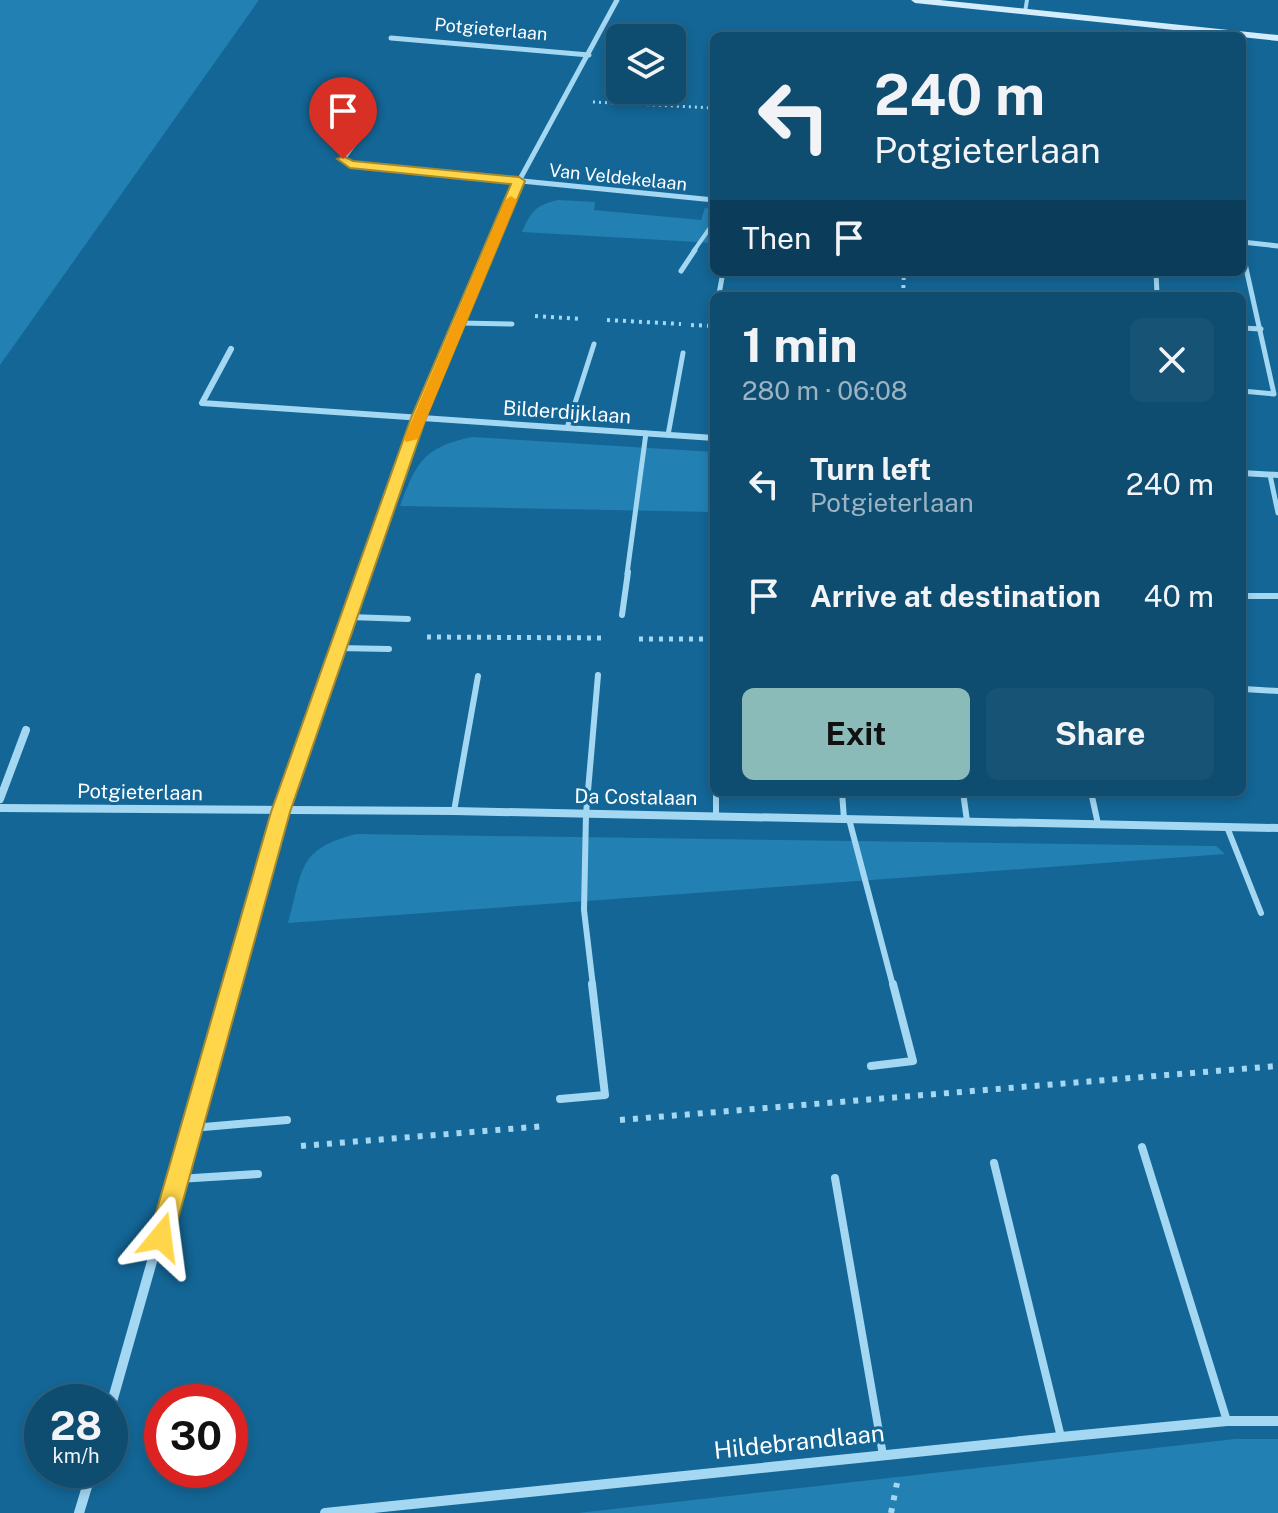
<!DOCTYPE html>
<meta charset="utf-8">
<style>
body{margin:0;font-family:"Public Sans",sans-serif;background:#175375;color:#f1f3f6;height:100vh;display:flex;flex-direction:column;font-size:30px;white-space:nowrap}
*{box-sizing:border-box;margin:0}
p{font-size:26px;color:#9bb4c3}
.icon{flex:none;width:44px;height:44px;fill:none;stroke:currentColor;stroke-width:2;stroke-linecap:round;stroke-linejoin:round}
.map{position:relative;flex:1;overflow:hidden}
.details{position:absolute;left:710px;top:292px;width:536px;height:504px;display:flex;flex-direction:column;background:#0e4c70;border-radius:12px;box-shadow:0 4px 12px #0003,0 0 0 2px #2e6383}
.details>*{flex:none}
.hud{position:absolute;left:710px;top:32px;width:536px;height:244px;border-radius:12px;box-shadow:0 4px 12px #0003,0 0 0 2px #2e6383;background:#0e4c70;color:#f1f3f6;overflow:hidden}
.controls{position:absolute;left:606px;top:24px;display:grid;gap:16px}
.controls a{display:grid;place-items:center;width:80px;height:80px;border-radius:12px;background:#0e4c70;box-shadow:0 4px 12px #0003,0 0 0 2px #2e6383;font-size:40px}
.speed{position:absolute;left:24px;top:1384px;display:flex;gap:16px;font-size:40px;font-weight:700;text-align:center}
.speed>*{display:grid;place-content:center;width:104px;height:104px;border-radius:50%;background:#0e4c70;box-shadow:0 4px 12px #0003,0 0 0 2px #2e6383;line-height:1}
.speed small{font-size:20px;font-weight:400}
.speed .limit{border:12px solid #d22;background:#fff;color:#111}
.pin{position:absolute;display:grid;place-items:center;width:68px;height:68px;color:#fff;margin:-82px -34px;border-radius:50% 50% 50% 0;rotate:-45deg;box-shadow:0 0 8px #0007}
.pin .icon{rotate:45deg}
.me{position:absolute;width:88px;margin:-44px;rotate:16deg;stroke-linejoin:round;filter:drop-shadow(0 0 6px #0008)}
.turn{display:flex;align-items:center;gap:28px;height:168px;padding:0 32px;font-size:36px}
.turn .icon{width:104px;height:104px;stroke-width:2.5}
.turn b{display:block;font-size:56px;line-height:68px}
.then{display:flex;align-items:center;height:76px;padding:0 32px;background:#0003;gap:16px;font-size:30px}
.round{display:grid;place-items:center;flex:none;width:84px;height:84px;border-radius:12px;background:#175375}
.summary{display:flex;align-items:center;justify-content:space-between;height:136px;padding:0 32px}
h1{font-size:48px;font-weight:700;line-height:60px}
.primary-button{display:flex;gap:16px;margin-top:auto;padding:16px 32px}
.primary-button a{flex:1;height:92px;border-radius:12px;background:#8bbbb9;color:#111;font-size:32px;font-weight:700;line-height:92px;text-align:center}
.primary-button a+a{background:#175375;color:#f1f3f6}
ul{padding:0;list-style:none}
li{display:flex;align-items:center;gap:24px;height:112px;padding:0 32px}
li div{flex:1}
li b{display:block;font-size:30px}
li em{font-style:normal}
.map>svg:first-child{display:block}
.green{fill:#2280b3}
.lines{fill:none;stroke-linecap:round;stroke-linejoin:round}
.path-far3{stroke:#a3d7f2;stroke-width:3;stroke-dasharray:2 4;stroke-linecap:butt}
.path-far2{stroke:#a3d7f2;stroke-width:4;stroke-dasharray:3 5;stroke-linecap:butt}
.path-far1{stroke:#a3d7f2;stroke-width:5;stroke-dasharray:4 6;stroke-linecap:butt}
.path{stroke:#a3d7f2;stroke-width:6;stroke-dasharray:5 8;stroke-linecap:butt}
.service-far3{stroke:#a3d7f2;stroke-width:4}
.service-far2{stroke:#a3d7f2;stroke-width:5}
.service-far1{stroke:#a3d7f2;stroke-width:6}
.service{stroke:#a3d7f2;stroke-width:8}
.minor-far3{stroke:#a3d7f2;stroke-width:5}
.minor-far2{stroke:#a3d7f2;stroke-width:6}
.minor-far1{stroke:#a3d7f2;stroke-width:8}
.minor{stroke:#a3d7f2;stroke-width:10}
.secondary{fill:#d3edfc;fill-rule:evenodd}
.route{fill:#ffd54a;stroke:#a68a30;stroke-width:2}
.slow{fill:#f59e0b}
.labels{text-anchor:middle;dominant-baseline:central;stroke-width:6;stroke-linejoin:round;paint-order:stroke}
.far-street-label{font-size:18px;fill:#fff;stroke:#136696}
.street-label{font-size:20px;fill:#fff;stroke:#136696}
.near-street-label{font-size:24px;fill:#fff;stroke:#136696}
</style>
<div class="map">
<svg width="1278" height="1513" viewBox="0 0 1278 1513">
<rect width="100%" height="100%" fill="#136696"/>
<!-- green -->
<g class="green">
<polygon points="0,0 259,0 0,365"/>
<path d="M558 200 595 202 594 210 701 220 705 208 714 209V243L522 232C531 211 536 205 558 200Z"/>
<path d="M472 437 714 452V512L400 506C416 462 424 447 472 437Z"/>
<path d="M356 834 1216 846 1225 854 288 923C303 870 297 849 356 834Z"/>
<polygon points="1235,1439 1278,1439 1278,1513 578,1513"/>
</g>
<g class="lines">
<!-- path-far3 -->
<polyline class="path-far3" points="593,102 714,108"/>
<!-- path-far2 -->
<g class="path-far2">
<polyline points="903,296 904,272"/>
<polyline points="535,316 581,319"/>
<polyline points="607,320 681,324"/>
<polyline points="691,325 714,326"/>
</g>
<!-- path-far1 -->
<g class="path-far1">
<polyline points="427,637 605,638"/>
<polyline points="639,639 714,639"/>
</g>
<!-- path -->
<g class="path">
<polyline points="620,1120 1277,1066 1278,1069"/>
<polyline points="301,1146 546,1126"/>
<polyline points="891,1513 897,1483"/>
</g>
<!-- service-far3 -->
<g class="service-far3">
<polyline points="1025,12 1027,0"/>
<polyline points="693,252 714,222"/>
</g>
<!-- service-far2 -->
<g class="service-far2">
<polyline points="1242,250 1274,394 1242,391"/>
<polyline points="681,271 695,250"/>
<polyline points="1156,272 1157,295"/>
<polyline points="719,294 723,272"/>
<polyline points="460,323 512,324"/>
<polyline points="1242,328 1261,329"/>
<polyline points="567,428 594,344"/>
<polyline points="668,435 683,353"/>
<polyline points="1270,475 1278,513"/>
<polyline points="627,574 646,433"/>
</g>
<!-- service-far1 -->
<g class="service-far1">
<polyline points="1242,596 1278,596"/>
<polyline points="622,615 628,572"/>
<polyline points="349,617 408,619"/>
<polyline points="338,648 389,649"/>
<polyline points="713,681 714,710"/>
<polyline points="1242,682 1244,689 1278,691"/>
<polyline points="716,792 716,816"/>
<polyline points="842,792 844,819"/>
<polyline points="963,792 967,821"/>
<polyline points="1091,792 1098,824"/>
<polyline points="454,811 478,676"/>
<polyline points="849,819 893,986"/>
<polyline points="1227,827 1261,913"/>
<polyline points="593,986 584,910 586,814 598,675"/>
</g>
<!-- service -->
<g class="service">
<polyline points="871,1066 913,1061 893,984"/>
<polyline points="560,1099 605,1095 592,984"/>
<polyline points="192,1128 287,1120"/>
<polyline points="1142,1147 1227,1421"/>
<polyline points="994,1163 1061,1437"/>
<polyline points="835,1178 883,1455"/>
<polyline points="178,1179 258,1174"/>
</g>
<!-- minor-far3 -->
<g class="minor-far3">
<polyline points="391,38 589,55"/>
<polyline points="357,140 343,159 350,164 714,200"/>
<polyline points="1242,242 1278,246"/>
<polyline points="489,252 519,181 617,0"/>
</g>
<!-- minor-far2 -->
<g class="minor-far2">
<polyline points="231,349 202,403 714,438"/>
<polyline points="1242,473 1278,475"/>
<polyline points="362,574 418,418 490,250"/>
</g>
<!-- minor-far1 -->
<g class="minor-far1">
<polyline points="0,799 26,730"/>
<polyline points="0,808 454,811 1278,828"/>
<polyline points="231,986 280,812 363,572"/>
</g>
<!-- minor -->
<g class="minor">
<polyline points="110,1409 231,984"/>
<polyline points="79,1513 92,1470"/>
<polyline points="325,1513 1061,1437 1227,1421 1278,1421"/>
</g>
<!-- secondary -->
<polygon class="secondary" points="911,0 940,0 1278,35 1278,41 915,3"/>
</g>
<!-- route -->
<polygon class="route" points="343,156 353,161 519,177 525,181 426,418 290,812 173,1237 169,1245 161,1248 152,1245 149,1237 271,812 411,418 511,184 350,168 337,159"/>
<!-- slow -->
<polygon class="slow" points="511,196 517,200 418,439 406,442 404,439 505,200"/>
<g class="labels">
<!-- far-street labels -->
<g class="far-street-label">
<text transform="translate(491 29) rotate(5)">Potgieterlaan</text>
<text transform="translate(618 177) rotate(6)">Van Veldekelaan</text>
</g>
<!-- street labels -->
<g class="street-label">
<text transform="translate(567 412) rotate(4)">Bilderdijklaan</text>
<text transform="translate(140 792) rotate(1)">Potgieterlaan</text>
<text transform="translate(636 797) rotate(1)">Da Costalaan</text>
</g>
<!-- near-street labels -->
<g class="near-street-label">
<text transform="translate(799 1441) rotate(-6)">Hildebrandlaan</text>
</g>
</g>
</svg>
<div class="controls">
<a><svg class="icon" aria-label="layers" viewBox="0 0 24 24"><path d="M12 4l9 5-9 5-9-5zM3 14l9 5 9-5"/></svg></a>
</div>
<div class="speed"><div>28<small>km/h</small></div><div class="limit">30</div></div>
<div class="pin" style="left:343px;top:159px;background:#d93025"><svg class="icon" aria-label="arrive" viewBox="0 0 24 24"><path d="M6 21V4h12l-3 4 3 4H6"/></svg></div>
<svg class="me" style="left:161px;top:1237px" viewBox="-20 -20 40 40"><path d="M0-17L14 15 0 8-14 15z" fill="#ffd54a" stroke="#fff" stroke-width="4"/></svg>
<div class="hud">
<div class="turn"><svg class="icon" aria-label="left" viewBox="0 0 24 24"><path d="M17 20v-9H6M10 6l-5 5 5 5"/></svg><div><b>240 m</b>Potgieterlaan</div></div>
<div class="then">Then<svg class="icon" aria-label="arrive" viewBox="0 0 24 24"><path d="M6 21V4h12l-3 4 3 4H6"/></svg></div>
</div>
<section class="details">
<div class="summary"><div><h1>1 min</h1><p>280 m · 06:08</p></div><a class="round"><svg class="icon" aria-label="close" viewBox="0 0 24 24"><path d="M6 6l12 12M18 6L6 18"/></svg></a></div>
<ul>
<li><svg class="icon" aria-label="left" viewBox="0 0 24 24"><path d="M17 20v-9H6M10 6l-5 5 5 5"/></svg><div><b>Turn left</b><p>Potgieterlaan</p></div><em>240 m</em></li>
<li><svg class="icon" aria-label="arrive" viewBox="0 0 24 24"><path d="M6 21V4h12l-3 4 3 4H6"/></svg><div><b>Arrive at destination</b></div><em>40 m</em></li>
</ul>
<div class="primary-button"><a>Exit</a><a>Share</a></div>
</section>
</div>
